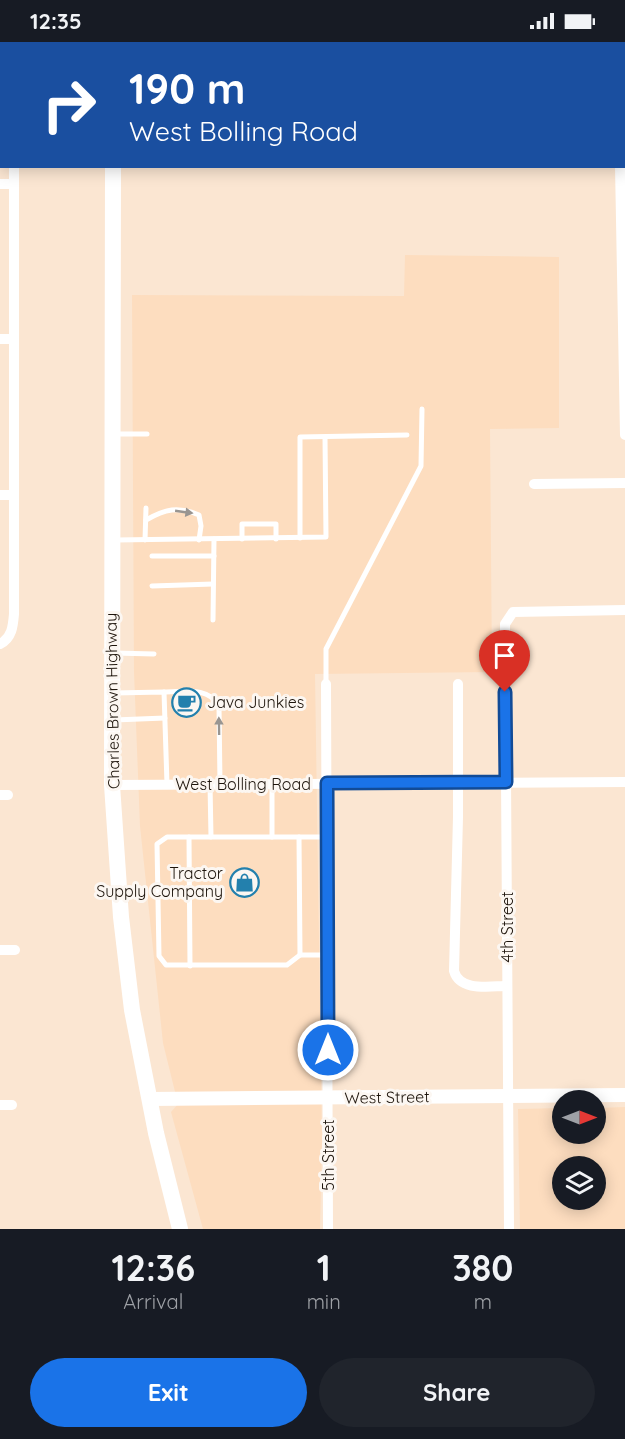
<!DOCTYPE html>
<style>
body{margin:0;font-family:Quicksand,sans-serif;background:#20242c;color:#f1f3f6;height:100vh;display:flex;flex-direction:column;font-size:22px;white-space:nowrap}
*{box-sizing:border-box;margin:0}
p{font-size:20px;color:#9ea1a6}
.icon{flex:none;width:33px;height:33px;fill:none;stroke:currentColor;stroke-width:2;stroke-linecap:round;stroke-linejoin:round}
.map{position:relative;height:1187px;overflow:hidden}
.panel{display:flex;flex-direction:column;background:#171b24;flex:1}
.panel>*{flex:none}
.top-card{position:absolute;left:0px;top:0px;width:626px;height:126px;box-shadow:0 3px 15px #0003;background:#1a4fa0;color:#fff;overflow:hidden}
.needle{width:39px;rotate:90deg}
.fabs{position:absolute;left:552px;top:1048px;display:grid;gap:12px}
.fabs a{display:grid;place-items:center;width:54px;height:54px;border-radius:50%;background:#171b24;box-shadow:0 3px 15px #0003;font-size:30px}
.pin{position:absolute;display:grid;place-items:center;width:51px;height:51px;color:#fff;margin:-62px -26px;border-radius:50% 50% 50% 0;rotate:-45deg;box-shadow:0 0 6px #0007}
.pin .icon{rotate:45deg}
.me{position:absolute;width:66px;margin:-33px;rotate:0deg;stroke-linejoin:round;filter:drop-shadow(0 0 4px #0008)}
.turn{display:flex;align-items:center;gap:21px;height:126px;padding:0 30px;font-size:27px}
.turn .icon{width:78px;height:78px;stroke-width:2.5}
.turn b{display:block;font-size:42px;line-height:51px}
.eta{display:flex;justify-content:space-evenly;align-items:center;height:102px;text-align:center}
.eta b{font-size:36px;font-weight:800;line-height:42px}
.button{display:flex;gap:12px;margin-top:auto;padding:12px 30px}
.button a{flex:1;height:69px;border-radius:36px;background:#1a73e8;color:#fff;font-size:24px;font-weight:800;line-height:69px;text-align:center}
.button a+a{background:#20242c;color:#f1f3f6}
.status{display:flex;justify-content:space-between;align-items:center;height:42px;padding:0 30px;background:#171b24;direction:ltr}
.status svg{height:16px;fill:currentColor}
.map>svg:first-child{display:block}
.built{fill:#fdddbf;fill-rule:evenodd}
.lines{fill:none;stroke-linecap:round;stroke-linejoin:round}
.service{stroke:#fff;stroke-width:5}
.minor{stroke:#fff;stroke-width:10}
.tertiary{stroke:#fff;stroke-width:14}
.primary{stroke:#fff;stroke-width:16}
.oneway{fill:#999591}
.route-casing{stroke:#114b97;stroke-width:15}
.route{stroke:#1a73e8;stroke-width:10}
.labels{text-anchor:middle;dominant-baseline:central;stroke-width:6;stroke-linejoin:round;paint-order:stroke}
.street-label{font-size:16px;fill:#1d140b;stroke:#fcf7f2}
.poi-label{font-size:16px;fill:#1d140b;stroke:#fcf7f2;text-anchor:start}
</style>
<div class="status"><b>12:35</b><svg viewBox="0 0 49 12"><path d="M0 12V9h3v3zM5 12V6h3v6zM10 12V3h3v9zM15 12V0h3v12zM26 1h20v11H26zM47 4h2v5h-2z"/></svg></div>
<div class="map">
<svg width="625" height="1187" viewBox="0 0 625 1187">
<rect width="100%" height="100%" fill="#fbe6d2"/>
<!-- built -->
<g class="built">
<polygon points="405,213 559,215 559,386 490,387 492,630 315,632 322,1100 320,1187 203,1187 171,1070 178,1062 163,1001 140,784 134,630 132,253 404,254"/>
<path d="M625 1065V1187H520L518 1067 562 1066V1092H596V1066ZM562 1125H596V1158H562Z"/>
</g>
<g class="lines">
<!-- service -->
<g class="service">
<polyline points="116,392 147,392"/>
<path d="M146 478C165 467 178 464 199 473L201 484 199 498"/>
<polyline points="300,496 300,395 407,393"/>
<polyline points="242,497 242,482 276,482 276,497"/>
<polyline points="116,498 326,495 325,395"/>
<polyline points="145,498 146,466"/>
<polyline points="152,514 214,514"/>
<polyline points="152,544 213,542"/>
<polyline points="213,578 214,497"/>
<polyline points="114,611 154,612"/>
<polyline points="326,642 326,607 421,424 422,367"/>
<path d="M164 650C184 650 208 644 219 664L220 742"/>
<polyline points="114,651 164,650 167,742"/>
<polyline points="114,678 165,676"/>
<polyline points="210,742 211,795 167,795 157,802 159,914 166,923 287,923 300,913 327,913"/>
<polyline points="272,742 272,795"/>
<polyline points="189,795 190,924"/>
<polyline points="211,795 299,795"/>
<polyline points="300,913 299,795 326,795"/>
</g>
<!-- minor -->
<g class="minor">
<polyline points="618,0 618,2"/>
<polyline points="15,2 15,0"/>
<polyline points="624,60 625,60"/>
<polyline points="620,124 625,393"/>
<polyline points="0,142 14,142"/>
<polyline points="0,297 14,297"/>
<polyline points="534,442 625,441"/>
<polyline points="0,453 14,453"/>
<path d="M0 602C12 596 13 584 14 572V124"/>
<polyline points="326,642 328,1187"/>
<path d="M458 642V775L454 929C460 950 490 944 507 944"/>
<polyline points="112,743 625,740"/>
<polyline points="0,753 8,753"/>
<polyline points="0,908 15,908"/>
<polyline points="0,1063 12,1063"/>
<polyline points="509,1187 505,582 513,570 625,568"/>
</g>
<!-- tertiary -->
<polyline class="tertiary" points="149,1057 625,1053"/>
<!-- primary -->
<g class="primary">
<polyline points="113,2 113,0"/>
<polyline points="113,124 112,743 121,875 132,968 156,1091 180,1187"/>
</g>
</g>
<!-- one-way arrows -->
<defs><path id="oneway-solid" d="M-6-.8H1V-3.2L6.5 0L1 3.2V.8H-6Z" transform="scale(1.5)"/></defs>
<g class="oneway">
<use href="#oneway-solid" transform="translate(184 470) rotate(8)"/>
<use href="#oneway-solid" transform="translate(219 684) rotate(-91)"/>
</g>
<g class="lines">
<defs>
<polyline id="route" points="328,1008 327,741 506,740 505,650"/>
</defs>
<!-- route casing -->
<use href="#route" class="route-casing"/>
<!-- route -->
<use href="#route" class="route"/>
</g>
<!-- icons -->
<defs>
<symbol id="cafe-ring" viewBox="-11 -11 22 22"><circle r="9.5" fill="#fcf7f2" stroke="#2380ad" stroke-width="1.5"/><path d="M-5.5-4.5H6V0H3Q3 3.5 0 3.5H-2.5Q-5.5 3.5-5.5 0ZM3-3.2v2h1.7v-2ZM-6 4.5H4V6H-6Z" fill="#2380ad"/></symbol>
<symbol id="shop-ring" viewBox="-11 -11 22 22"><circle r="9.5" fill="#fcf7f2" stroke="#2380ad" stroke-width="1.5"/><path d="M-5-2.5h2.3a2.7 3.5 0 0 1 5.4 0H5L5.5 6h-11ZM-1.5-2.5h3a1.5 2.3 0 0 0-3 0Z" fill="#2380ad"/></symbol>
</defs>
<g fill-rule="evenodd">
<use href="#cafe-ring" x="170" y="644" width="33" height="33"/>
<use href="#shop-ring" x="228" y="824" width="33" height="33"/>
</g>
<g class="labels">
<!-- street labels -->
<g class="street-label">
<text transform="translate(112 659) rotate(-91)">Charles Brown Highway</text>
<text x="243" y="742">West Bolling Road</text>
<text transform="translate(507 885) rotate(-90)">4th Street</text>
<text transform="translate(387 1055) rotate(-1)">West Street</text>
<text transform="translate(328 1113) rotate(-90)">5th Street</text>
</g>
<!-- poi labels -->
<g class="poi-label">
<text x="207" y="660">Java Junkies</text>
<text x="223" y="831" text-anchor="end">Tractor<tspan x="223" dy="18">Supply Company</tspan></text>
</g>
</g>
</svg>
<div class="fabs">
<a><svg class="needle" viewBox="-14 -14 28 28"><path d="M0-13l5 13h-10z" fill="#e53935"/><path d="M0 13l5-13h-10z" fill="#9ea1a6"/></svg></a>
<a><svg class="icon" aria-label="layers" viewBox="0 0 24 24"><path d="M12 4l9 5-9 5-9-5zM3 14l9 5 9-5"/></svg></a>
</div>
<div class="pin" style="left:505px;top:650px;background:#d93025"><svg class="icon" aria-label="arrive" viewBox="0 0 24 24"><path d="M6 21V4h12l-3 4 3 4H6"/></svg></div>
<svg class="me" style="left:328px;top:1008px" viewBox="-20 -20 40 40"><circle r="17" fill="#1a73e8" stroke="#fff" stroke-width="3"/><path d="M0-11L8 9 0 5-8 9z" fill="#fff"/></svg>
<div class="top-card">
<div class="turn"><svg class="icon" aria-label="right" viewBox="0 0 24 24"><path d="M7 20v-9h11M14 6l5 5-5 5"/></svg><div><b>190 m</b>West Bolling Road</div></div>
</div>
</div>
<section class="panel">
<div class="eta">
<div><b>12:36</b><p>Arrival</p></div>
<div><b>1</b><p>min</p></div>
<div><b>380</b><p>m</p></div>
</div>
<div class="button"><a>Exit</a><a>Share</a></div>
</section>
